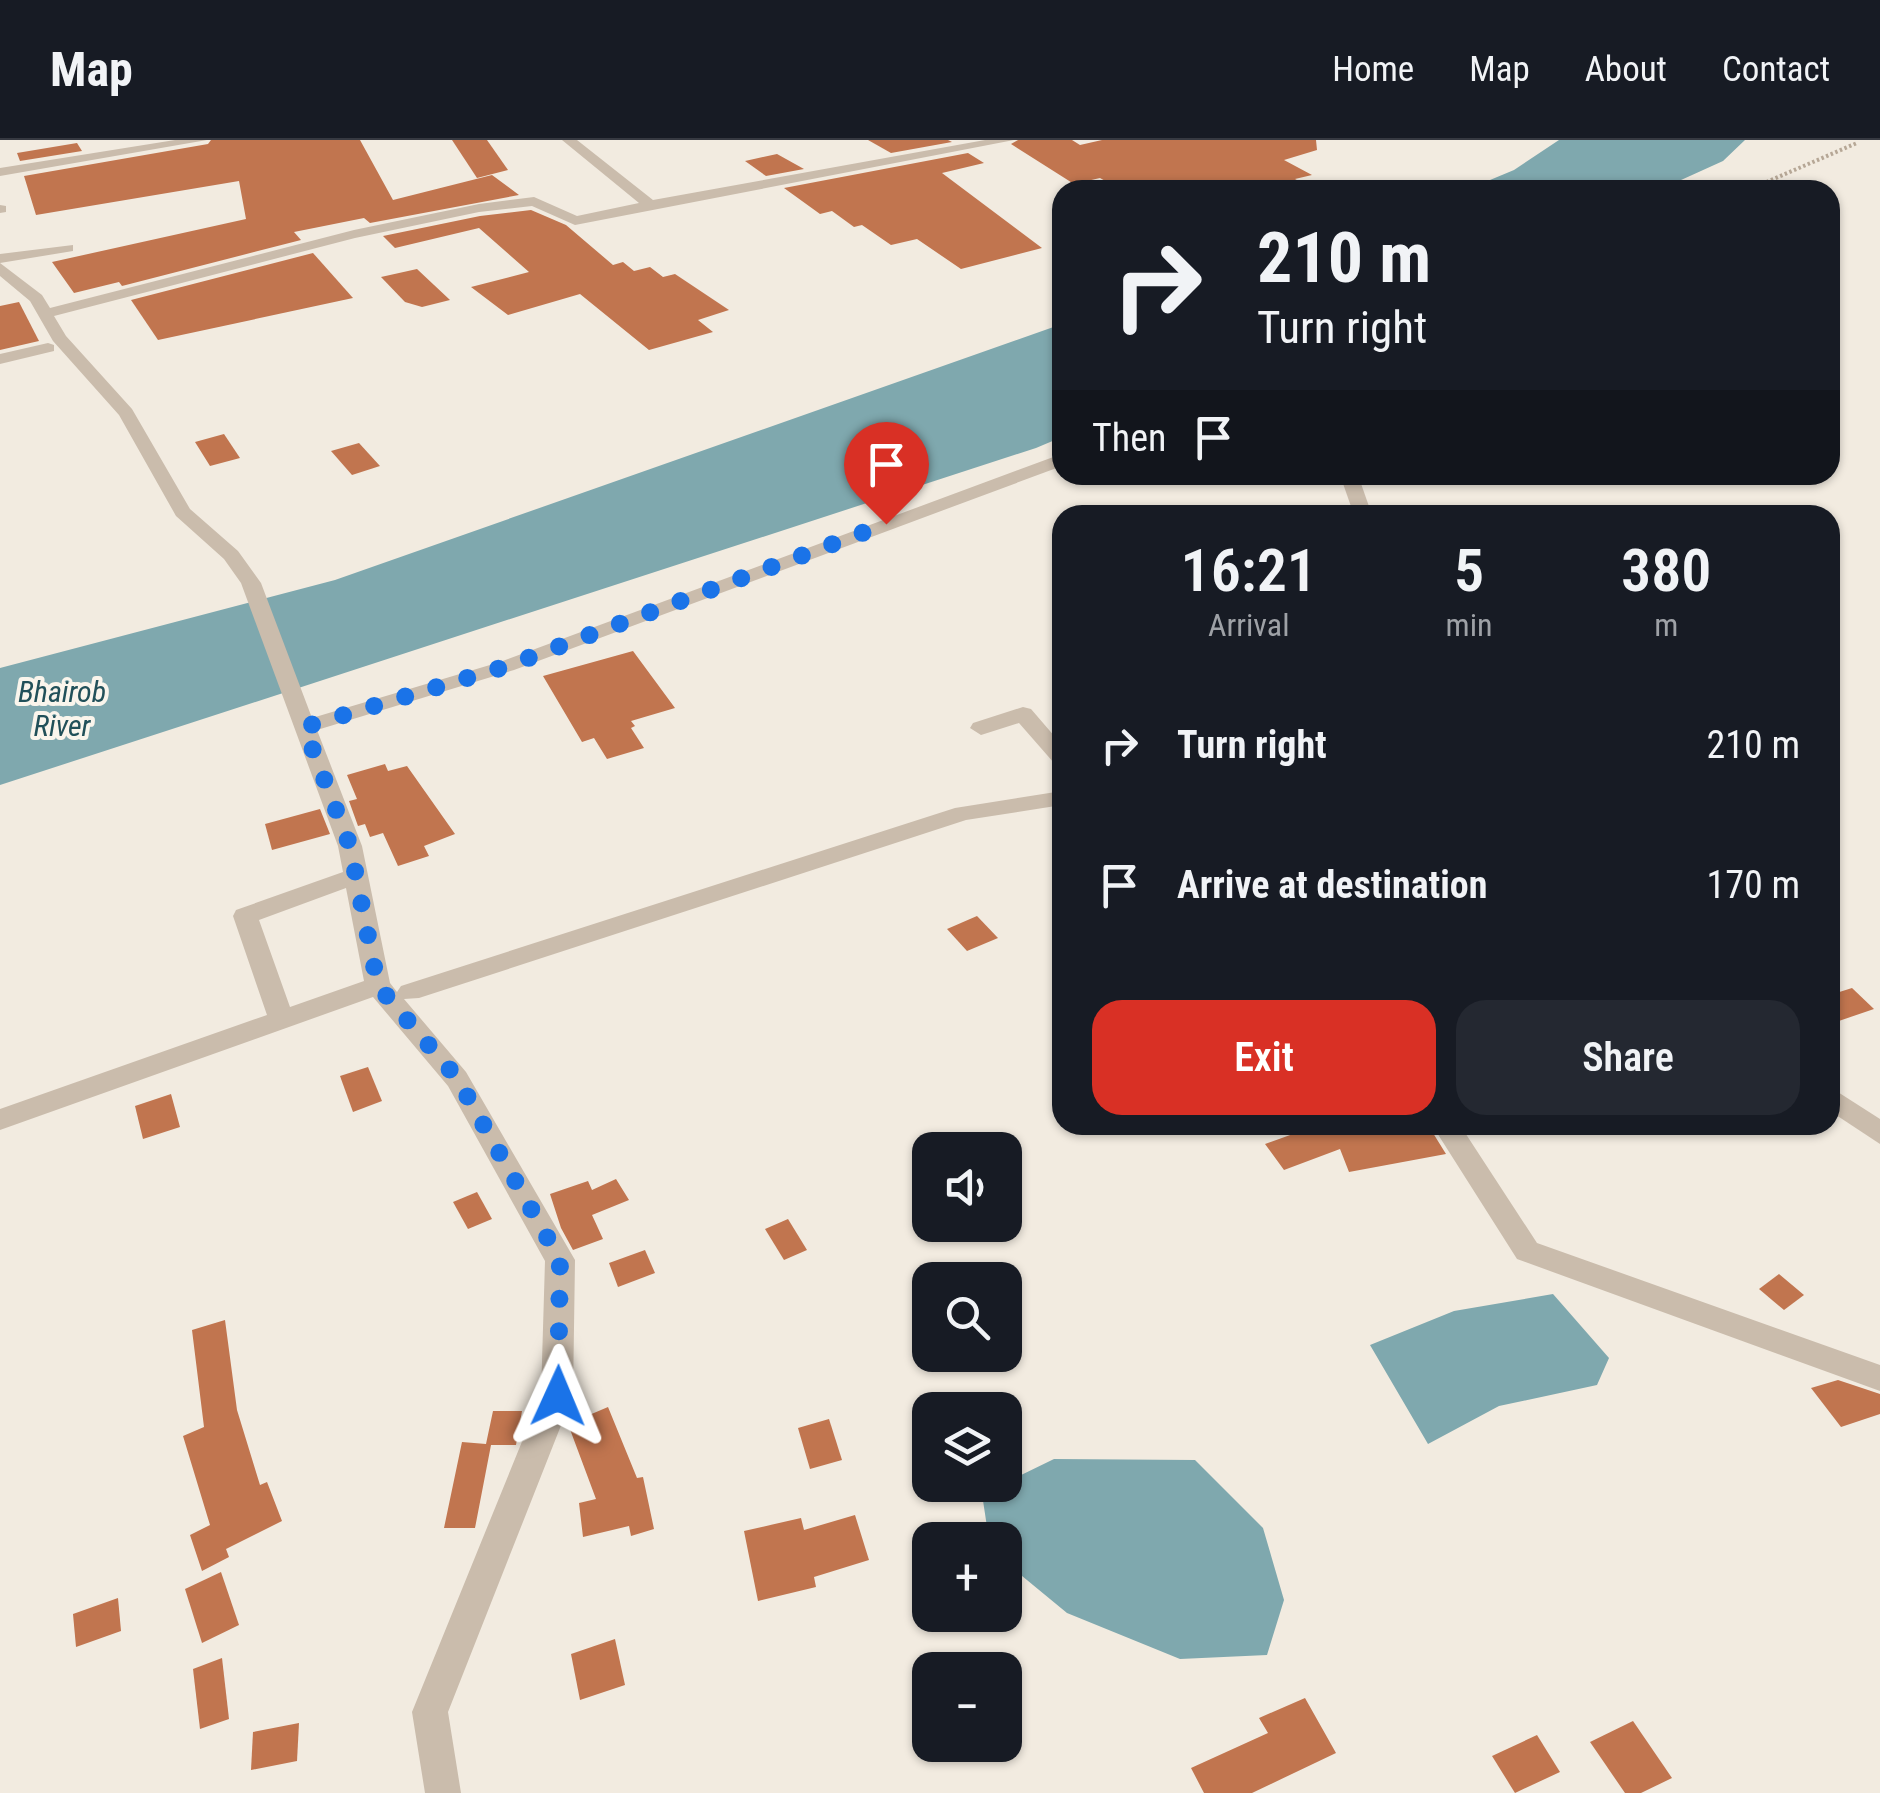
<!DOCTYPE html>
<meta charset="utf-8">
<style>
body{margin:0;font-family:"Roboto Condensed",sans-serif;background:#242831;color:#f1f3f6;height:100vh;display:flex;flex-direction:column;font-size:38px;white-space:nowrap}
*{box-sizing:border-box;margin:0}
p{font-size:32px;color:#9ea1a6}
.icon{flex:none;width:55px;height:55px;fill:none;stroke:currentColor;stroke-width:2;stroke-linecap:round;stroke-linejoin:round}
.map{position:relative;flex:1;overflow:hidden}
.sheet{position:absolute;left:1052px;top:365px;width:788px;height:630px;display:flex;flex-direction:column;background:#171b24;border-radius:30px;box-shadow:0 2px 8px #0004}
.sheet>*{flex:none}
.hud{position:absolute;left:1052px;top:40px;width:788px;height:305px;border-radius:30px;box-shadow:0 2px 8px #0004;background:#171b24;color:#f1f3f6;overflow:hidden}
.controls{position:absolute;left:912px;top:992px;display:grid;gap:20px}
.controls a{display:grid;place-items:center;width:110px;height:110px;border-radius:20px;background:#171b24;box-shadow:0 2px 8px #0004;font-size:50px}
.pin{position:absolute;display:grid;place-items:center;width:85px;height:85px;color:#fff;margin:-102px -42px;border-radius:50% 50% 50% 0;rotate:-45deg;box-shadow:0 0 10px #0007}
.pin .icon{rotate:45deg}
.me{position:absolute;width:110px;margin:-55px;rotate:1deg;stroke-linejoin:round;filter:drop-shadow(0 0 8px #0008)}
.turn{display:flex;align-items:center;gap:35px;height:210px;padding:0 40px;font-size:45px}
.turn .icon{width:130px;height:130px;stroke-width:2.5}
.turn b{display:block;font-size:70px;line-height:85px}
.then{display:flex;align-items:center;height:95px;padding:0 40px;background:#0003;gap:20px;font-size:38px}
.eta{display:flex;justify-content:space-evenly;align-items:center;height:170px;text-align:center}
.eta b{font-size:60px;font-weight:600;line-height:70px}
.action{display:flex;gap:20px;margin-top:auto;padding:20px 40px}
.action a{flex:1;height:115px;border-radius:30px;background:#d93025;color:#fff;font-size:40px;font-weight:600;line-height:115px;text-align:center}
.action a+a{background:#242831;color:#f1f3f6}
ul{padding:0;list-style:none}
li{display:flex;align-items:center;gap:30px;height:140px;padding:0 40px}
li div{flex:1}
li b{display:block;font-size:38px}
li em{font-style:normal}
header{display:flex;align-items:center;gap:60px;box-sizing:border-box;height:140px;padding:0 50px;background:#171b24;border-bottom:2px solid #363941}
header strong{font-size:48px}
nav{display:flex;gap:55px;margin-inline-start:auto;font-size:35px}
.map>svg:first-child{display:block}
.water{fill:#7fa8ae}
.building{fill:#c1754f}
.lines{fill:none;stroke-linecap:round;stroke-linejoin:round}
.path{stroke:#b6a796;stroke-width:4;stroke-dasharray:2.5 2.5;stroke-linecap:butt}
.street{fill:#cabcac;fill-rule:evenodd}
.route{stroke:#1a73e8;stroke-width:18;stroke-dasharray:0 32.4}
.labels{text-anchor:middle;dominant-baseline:central;stroke-width:8;stroke-linejoin:round;paint-order:stroke}
.water-label{font-size:30px;font-style:italic;fill:#215059;stroke:#faf5ec}
</style>
<header>
<strong>Map</strong>
<nav><a>Home</a><a>Map</a><a>About</a><a>Contact</a></nav>
</header>
<div class="map">
<svg width="1880" height="1653" viewBox="0 0 1880 1653">
<rect width="100%" height="100%" fill="#f2ebe0"/>
<!-- water -->
<g class="water">
<polygon points="1559,0 1745,0 1723,21 1659,50 1466,50 1514,30"/>
<polygon points="1062,184 1062,297 1036,308 0,645 0,528 335,440"/>
<polygon points="1553,1154 1609,1218 1597,1245 1499,1266 1428,1304 1370,1205 1454,1171"/>
<polygon points="1054,1319 1195,1320 1263,1388 1284,1460 1267,1515 1180,1519 1067,1473 1005,1422 1005,1400 989,1400 982,1354"/>
</g>
<!-- building -->
<g class="building">
<polygon points="211,0 360,0 393,60 492,35 519,55 370,83 364,78 294,92 301,100 122,146 119,142 74,153 52,122 246,79 239,41 36,75 24,36 208,4"/>
<polygon points="452,0 487,0 508,30 477,38"/>
<polygon points="868,0 948,0 952,2 891,13"/>
<polygon points="1018,0 1072,0 1080,5 1102,0 1316,0 1317,10 1284,20 1312,35 1295,39 1315,50 1121,50 1100,38 1074,44 1011,4"/>
<polygon points="77,3 82,11 20,21 17,13"/>
<polygon points="968,13 984,23 942,33 1042,108 961,129 917,99 891,105 862,85 854,87 832,71 820,74 784,48"/>
<polygon points="777,14 804,29 766,36 745,21"/>
<polygon points="531,70 566,85 613,125 623,122 634,131 650,127 663,137 675,134 729,170 698,180 713,192 649,210 580,154 508,175 471,147 529,132 479,88 395,108 383,96 480,76"/>
<polygon points="313,113 353,158 158,200 131,160"/>
<polygon points="417,129 450,160 422,167 405,162 381,137"/>
<polygon points="19,162 39,201 0,210 0,166"/>
<polygon points="224,294 240,318 210,326 195,302"/>
<polygon points="359,303 380,326 352,335 331,311"/>
<polygon points="633,511 675,568 631,581 635,586 631,588 644,608 607,619 594,598 582,602 543,536"/>
<polygon points="385,624 388,631 407,626 455,694 424,706 429,716 398,726 383,693 370,697 365,684 358,686 349,661 357,659 347,635"/>
<polygon points="320,669 330,694 272,710 265,684"/>
<polygon points="977,776 998,798 967,811 947,789"/>
<polygon points="1852,848 1874,869 1830,884 1830,855"/>
<polygon points="368,927 382,961 353,972 340,936"/>
<polygon points="171,954 180,987 143,999 135,966"/>
<polygon points="1318,985 1428,985 1446,1014 1349,1032 1340,1009 1284,1030 1265,1004"/>
<polygon points="616,1039 629,1060 592,1075 603,1099 573,1110 561,1088 550,1054 588,1041 592,1050"/>
<polygon points="477,1052 492,1079 468,1089 453,1062"/>
<polygon points="788,1079 807,1110 784,1120 765,1089"/>
<polygon points="645,1110 655,1133 618,1147 609,1123"/>
<polygon points="1779,1134 1804,1155 1784,1170 1759,1149"/>
<polygon points="225,1180 237,1270 260,1345 267,1342 282,1381 226,1409 229,1417 202,1431 190,1395 210,1385 183,1296 204,1287 192,1190"/>
<polygon points="1838,1240 1880,1254 1880,1274 1841,1287 1811,1248"/>
<polygon points="608,1267 637,1338 643,1337 654,1389 631,1396 629,1386 583,1397 579,1363 596,1359 568,1284"/>
<polygon points="493,1271 522,1271 516,1305 491,1305 475,1388 444,1388 462,1302 486,1304"/>
<polygon points="829,1279 842,1320 810,1329 798,1288"/>
<polygon points="855,1375 869,1420 814,1437 816,1447 758,1461 744,1391 801,1378 804,1390"/>
<polygon points="221,1432 239,1485 202,1503 185,1449"/>
<polygon points="118,1458 121,1491 76,1507 73,1474"/>
<polygon points="615,1499 625,1545 580,1560 571,1514"/>
<polygon points="222,1518 229,1579 200,1589 193,1529"/>
<polygon points="1305,1558 1336,1613 1252,1653 1204,1653 1191,1628 1268,1593 1259,1578"/>
<polygon points="1633,1581 1672,1638 1641,1653 1625,1653 1590,1602"/>
<polygon points="299,1583 297,1621 251,1630 253,1592"/>
<polygon points="1537,1595 1560,1632 1515,1653 1492,1616"/>
</g>
<g class="lines">
<!-- path -->
<polyline class="path" points="1748,50 1857,3"/>
<!-- street -->
<g class="street">
<polygon points="175,0 207,0 0,36 0,28"/>
<path d="M562 0H577L653 60 985 0H1014L575 85 532 66 479 72 355 98 54 176 66 196 132 269 190 369 238 411 261 443 312 578 500 522 1056 316 1062 315V326L514 530 317 590 362 706 390 843 397 852 401 846 955 668 1062 651V665L966 680 419 858 404 859 466 932 575 1120 573 1255 448 1572 461 1653H425L412 1572 541 1255 545 1121 448 946 373 857 0 990V969L267 875 233 776 236 770 343 732 338 706 241 443 224 419 176 376 119 275 53 201 30 161 0 136V114L73 105V111L0 123 42 155 50 168 354 90 479 64 534 57 577 76 639 63ZM346 748 364 841 290 867 259 780Z"/>
<polygon points="0,65 6,66 6,72 0,73"/>
<polygon points="48,203 54,205 54,211 0,224 0,214"/>
<polygon points="1340,335 1358,335 1372,375 1354,375"/>
<polygon points="1023,567 1031,569 1062,605 1062,625 1054,623 1019,583 981,595 970,588 973,583"/>
<polygon points="1830,947 1880,979 1880,1004 1830,971"/>
<polygon points="1432,985 1460,985 1537,1103 1880,1225 1880,1251 1517,1119"/>
</g>
</g>
<g class="lines">
<!-- route -->
<polyline class="route" points="558,1256 560,1120 457,938 378,846 350,706 304,587 507,526 886,384"/>
</g>
<g class="labels">
<!-- water labels -->
<g class="water-label">
<text x="62" y="551">Bhairob<tspan x="62" dy="34">River</tspan></text>
</g>
</g>
</svg>
<div class="controls">
<a><svg class="icon" aria-label="sound" viewBox="0 0 24 24"><path d="M4 9h4l5-4v14l-5-4H4zM17 9q2 3 0 6"/></svg></a>
<a><svg class="icon" aria-label="search" viewBox="0 0 24 24"><circle cx="10" cy="10" r="6"/><path d="M15 15l6 6"/></svg></a>
<a><svg class="icon" aria-label="layers" viewBox="0 0 24 24"><path d="M12 4l9 5-9 5-9-5zM3 14l9 5 9-5"/></svg></a>
<a>+</a>
<a>−</a>
</div>
<div class="pin" style="left:886px;top:384px;background:#d93025"><svg class="icon" aria-label="arrive" viewBox="0 0 24 24"><path d="M6 21V4h12l-3 4 3 4H6"/></svg></div>
<svg class="me" style="left:558px;top:1256px" viewBox="-20 -20 40 40"><path d="M0-17L14 15 0 8-14 15z" fill="#1a73e8" stroke="#fff" stroke-width="4"/></svg>
<div class="hud">
<div class="turn"><svg class="icon" aria-label="right" viewBox="0 0 24 24"><path d="M7 20v-9h11M14 6l5 5-5 5"/></svg><div><b>210 m</b>Turn right</div></div>
<div class="then">Then<svg class="icon" aria-label="arrive" viewBox="0 0 24 24"><path d="M6 21V4h12l-3 4 3 4H6"/></svg></div>
</div>
<section class="sheet">
<div class="eta">
<div><b>16:21</b><p>Arrival</p></div>
<div><b>5</b><p>min</p></div>
<div><b>380</b><p>m</p></div>
</div>
<ul>
<li><svg class="icon" aria-label="right" viewBox="0 0 24 24"><path d="M7 20v-9h11M14 6l5 5-5 5"/></svg><div><b>Turn right</b></div><em>210 m</em></li>
<li><svg class="icon" aria-label="arrive" viewBox="0 0 24 24"><path d="M6 21V4h12l-3 4 3 4H6"/></svg><div><b>Arrive at destination</b></div><em>170 m</em></li>
</ul>
<div class="action"><a>Exit</a><a>Share</a></div>
</section>
</div>
